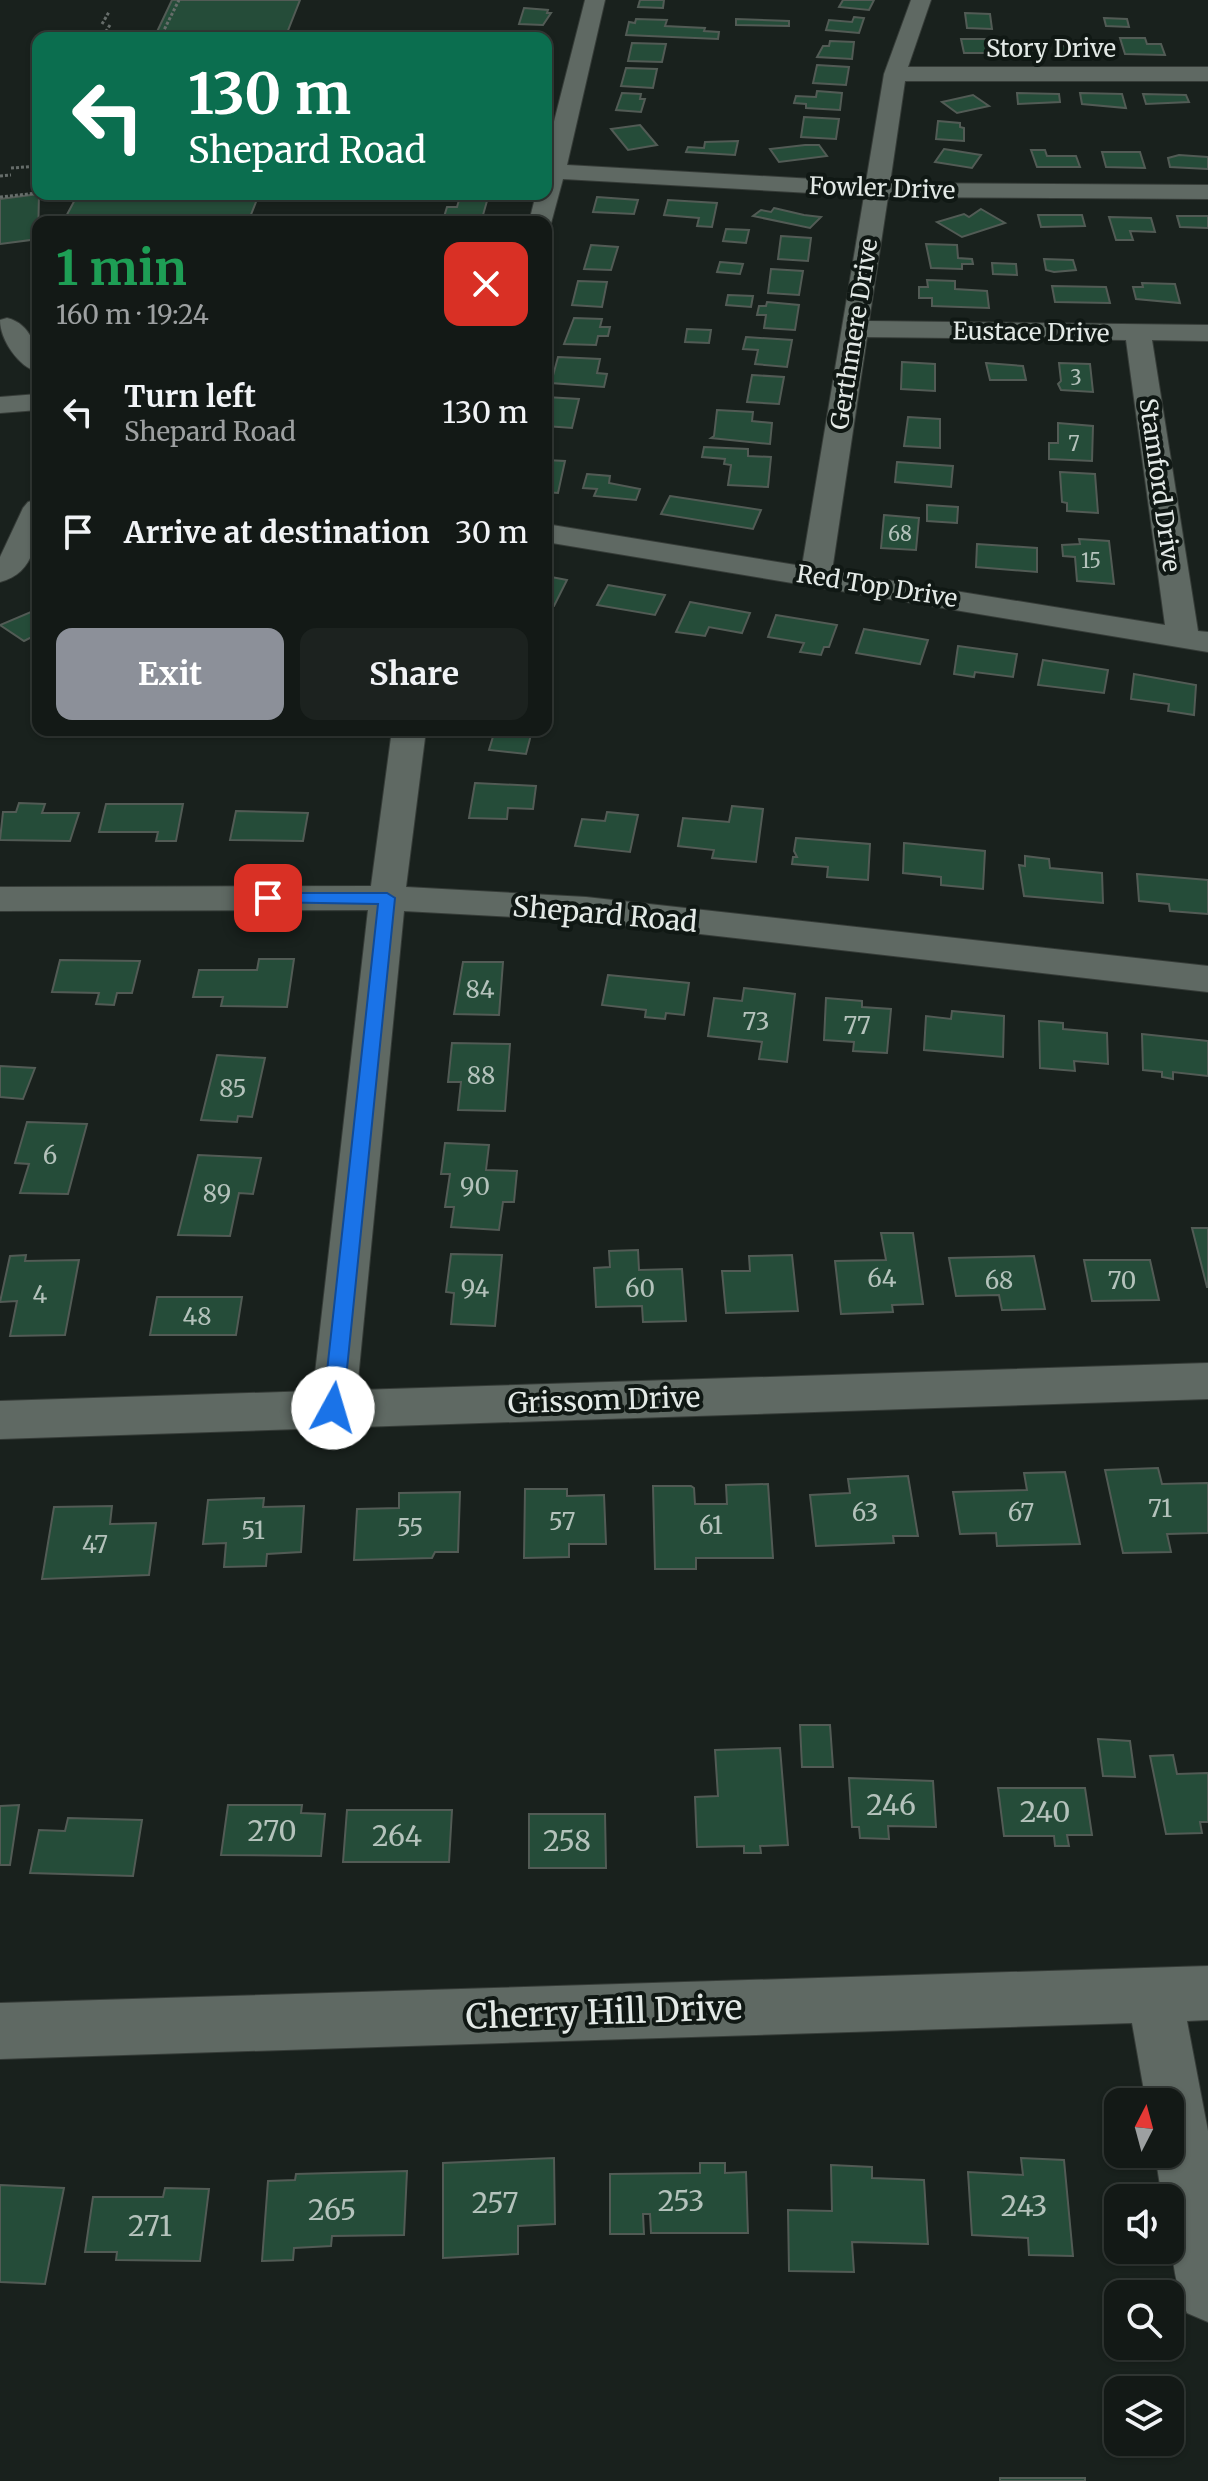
<!DOCTYPE html>
<meta charset="utf-8">
<style>
body{margin:0;font-family:Merriweather,serif;background:#1c221f;color:#f1f3f6;height:100vh;display:flex;flex-direction:column;font-size:30px;white-space:nowrap}
*{box-sizing:border-box;margin:0}
p{font-size:26px;color:#9da0a1}
.icon{flex:none;width:44px;height:44px;fill:none;stroke:currentColor;stroke-width:2;stroke-linecap:round;stroke-linejoin:round}
.map{position:relative;flex:1;overflow:hidden}
.panel{position:absolute;left:32px;top:216px;width:520px;height:520px;display:flex;flex-direction:column;background:#131916;border-radius:16px;box-shadow:0 2px 6px #0004,0 0 0 2px #323835}
.panel>*{flex:none}
.hud{position:absolute;left:32px;top:32px;width:520px;height:168px;border-radius:16px;box-shadow:0 2px 6px #0004,0 0 0 2px #323835;background:#0b6e4f;color:#fff;overflow:hidden}
.needle{width:52px;rotate:6deg}
.tools{position:absolute;left:1104px;top:2088px;display:grid;gap:16px}
.tools a{display:grid;place-items:center;width:80px;height:80px;border-radius:16px;background:#131916;box-shadow:0 2px 6px #0004,0 0 0 2px #323835;font-size:40px}
.pin{position:absolute;display:grid;place-items:center;width:68px;height:68px;color:#fff;margin:-34px;border-radius:16px;box-shadow:0 4px 12px #0006}
.me{position:absolute;width:88px;margin:-44px;rotate:6deg;stroke-linejoin:round;filter:drop-shadow(0 0 6px #0008)}
.turn{display:flex;align-items:center;gap:28px;height:168px;padding:0 24px;font-size:36px}
.turn .icon{width:104px;height:104px;stroke-width:2.5}
.turn b{display:block;font-size:56px;line-height:68px}
.round{display:grid;place-items:center;flex:none;width:84px;height:84px;border-radius:16px;background:#1c221f}
.summary{display:flex;align-items:center;justify-content:space-between;height:136px;padding:0 24px}
h1{font-size:48px;font-weight:700;line-height:60px;color:#1e9e55}
.primary-button{display:flex;gap:16px;margin-top:auto;padding:16px 24px}
.primary-button a{flex:1;height:92px;border-radius:16px;background:#8c9099;color:#fff;font-size:32px;font-weight:700;line-height:92px;text-align:center}
.primary-button a+a{background:#1c221f;color:#f1f3f6}
ul{padding:0;list-style:none}
li{display:flex;align-items:center;gap:24px;height:120px;padding:0 24px}
li div{flex:1}
li b{display:block;font-size:30px}
li em{font-style:normal}
.map>svg:first-child{display:block}
.building{fill:#254c39;stroke:#525b55;stroke-width:2}
.lines{fill:none;stroke-linecap:round;stroke-linejoin:round}
.street-casing{stroke:#363c38;stroke-width:2}
.path{stroke:#666d6a;stroke-width:3;stroke-dasharray:3 2;stroke-linecap:butt}
.street{fill:#5f6963;fill-rule:evenodd}
.route{fill:#1a73e8;stroke:#114b97;stroke-width:2}
.labels{text-anchor:middle;dominant-baseline:central;stroke-width:8;stroke-linejoin:round;paint-order:stroke}
.far-number-label{font-size:20px;fill:#b4c2bb}
.far-street-label{font-size:24px;fill:#e3e9e6;stroke:#101814}
.number-label{font-size:24px;fill:#b4c2bb}
.street-label{font-size:28px;fill:#e3e9e6;stroke:#101814}
.near-number-label{font-size:28px;fill:#b4c2bb}
.near-street-label{font-size:34px;fill:#e3e9e6;stroke:#101814}
</style>
<div class="map">
<svg width="1208" height="2481" viewBox="0 0 1208 2481">
<rect width="100%" height="100%" fill="#19211d"/>
<!-- building -->
<g class="building">
<polygon points="172,0 300,0 285,38 154,38"/>
<polygon points="640,0 664,0 663,8 638,7"/>
<polygon points="843,0 874,0 869,10 839,7"/>
<polygon points="524,8 548,10 547,13 551,13 543,25 519,24"/>
<polygon points="965,13 990,14 992,29 967,28"/>
<polygon points="854,17 864,18 859,33 826,30 829,20 852,22"/>
<polygon points="1104,18 1127,19 1129,27 1106,26"/>
<polygon points="636,19 667,20 665,26 705,28 704,31 719,32 718,39 626,35 629,22 635,23"/>
<polygon points="736,19 789,21 789,26 736,25"/>
<polygon points="1120,38 1145,38 1147,44 1161,44 1165,55 1125,54"/>
<polygon points="961,39 989,39 992,53 964,53"/>
<polygon points="1065,39 1097,44 1100,54 1060,53 1058,45 1067,46"/>
<polygon points="830,41 854,42 852,59 817,57 823,46 829,46"/>
<polygon points="632,43 666,44 662,62 628,61"/>
<polygon points="817,65 849,67 846,85 813,83"/>
<polygon points="626,68 657,69 653,88 621,86"/>
<polygon points="817,91 842,93 840,110 806,108 806,104 794,103 796,96 816,97"/>
<polygon points="622,93 641,94 640,99 645,99 641,112 616,110"/>
<polygon points="1017,93 1059,94 1060,102 1018,104"/>
<polygon points="1080,93 1122,94 1126,108 1082,104"/>
<polygon points="1143,94 1186,95 1189,102 1146,104"/>
<polygon points="973,95 989,106 957,113 942,102"/>
<polygon points="804,117 839,119 836,139 801,137"/>
<polygon points="938,121 960,123 960,127 964,128 964,141 936,139"/>
<polygon points="640,125 657,145 628,150 611,129"/>
<polygon points="738,141 735,155 686,152 688,147 704,148 705,142"/>
<polygon points="805,145 819,145 827,156 779,162 770,149"/>
<polygon points="944,149 981,155 972,168 935,162"/>
<polygon points="1031,150 1045,150 1047,156 1076,156 1080,167 1037,167"/>
<polygon points="1102,152 1140,152 1145,168 1106,167"/>
<polygon points="1179,155 1208,157 1208,169 1170,167 1168,158"/>
<polygon points="39,194 38,239 0,244 0,199"/>
<polygon points="78,194 282,194 280,198 258,197 248,222 63,222"/>
<polygon points="597,197 638,200 634,214 593,212"/>
<polygon points="459,200 487,201 481,222 444,217 447,207 457,207"/>
<polygon points="668,200 717,203 712,227 697,226 699,218 664,215"/>
<polygon points="774,208 804,215 821,217 810,228 753,216 761,210 771,212"/>
<polygon points="981,209 1005,223 962,237 937,222 964,214 969,217"/>
<polygon points="1038,215 1082,215 1085,226 1041,227"/>
<polygon points="1177,216 1208,216 1208,228 1180,227"/>
<polygon points="1109,217 1151,218 1155,232 1130,231 1133,240 1116,240"/>
<polygon points="726,229 749,230 746,243 723,241"/>
<polygon points="781,236 811,238 808,261 778,259"/>
<polygon points="926,244 957,245 958,258 972,259 973,264 962,264 962,269 931,268"/>
<polygon points="591,245 618,247 611,270 584,269"/>
<polygon points="1044,259 1073,260 1076,270 1054,272 1046,270"/>
<polygon points="720,262 743,264 740,274 717,272"/>
<polygon points="992,263 1016,264 1017,275 993,274"/>
<polygon points="771,269 803,271 799,295 768,293"/>
<polygon points="927,280 955,281 955,289 987,291 989,308 932,306 932,298 919,298 919,287 928,287"/>
<polygon points="578,281 607,282 602,307 572,305"/>
<polygon points="1142,283 1175,284 1180,303 1136,299 1133,287 1143,287"/>
<polygon points="1052,286 1106,287 1110,303 1055,302"/>
<polygon points="728,295 753,296 751,307 726,305"/>
<polygon points="767,302 799,305 795,330 764,328 766,315 757,315 759,306 766,306"/>
<polygon points="574,318 602,319 600,327 610,327 608,336 598,336 596,345 564,344"/>
<polygon points="687,329 711,330 709,343 685,342"/>
<polygon points="746,337 792,340 787,367 755,364 758,350 743,349"/>
<polygon points="558,357 600,359 597,373 607,374 604,387 551,383"/>
<polygon points="902,362 935,364 935,391 901,389"/>
<polygon points="986,363 1023,366 1026,380 990,380"/>
<polygon points="1059,363 1090,364 1093,392 1061,390 1058,384 1061,381"/>
<polygon points="752,375 784,377 779,404 747,402"/>
<polygon points="546,397 579,399 572,428 546,426"/>
<polygon points="717,410 753,412 752,421 772,423 770,444 711,438 714,436"/>
<polygon points="908,417 940,419 940,448 904,446"/>
<polygon points="1058,423 1093,426 1092,461 1049,459 1049,443 1058,443"/>
<polygon points="704,447 748,449 748,456 771,457 768,487 728,485 731,465 724,464 725,459 702,457"/>
<polygon points="546,460 565,461 558,493 546,492"/>
<polygon points="897,462 953,466 951,487 895,482"/>
<polygon points="1060,472 1095,474 1098,513 1067,511 1067,503 1062,502"/>
<polygon points="587,474 610,476 609,483 640,489 636,500 594,496 597,489 583,488"/>
<polygon points="670,496 761,510 753,529 661,514"/>
<polygon points="927,505 958,507 957,523 927,521"/>
<polygon points="884,515 919,518 916,550 881,548"/>
<polygon points="1079,539 1109,541 1114,584 1077,581 1075,557 1063,556 1062,545 1080,544"/>
<polygon points="977,544 1037,548 1037,572 976,567"/>
<polygon points="546,576 567,580 554,606 546,605"/>
<polygon points="608,585 665,595 655,615 597,605"/>
<polygon points="690,602 750,613 742,633 709,627 705,636 676,632"/>
<polygon points="38,609 38,634 24,641 0,625"/>
<polygon points="776,615 837,625 829,647 824,647 821,655 800,652 804,643 768,637"/>
<polygon points="864,629 928,640 920,664 856,653"/>
<polygon points="958,646 1017,654 1013,677 975,672 974,677 954,674"/>
<polygon points="1043,660 1108,670 1104,693 1038,685"/>
<polygon points="1134,674 1196,685 1194,715 1168,711 1169,704 1131,699"/>
<polygon points="293,730 326,730 324,737 291,735"/>
<polygon points="495,730 532,731 526,754 489,750"/>
<polygon points="475,783 536,786 533,809 508,808 507,819 469,818"/>
<polygon points="19,803 45,804 42,813 79,813 70,841 0,840 3,812 16,812"/>
<polygon points="106,804 183,804 176,841 156,841 158,832 99,832"/>
<polygon points="732,806 763,809 756,862 712,858 714,850 678,846 683,818 729,822"/>
<polygon points="236,811 308,813 303,841 230,840"/>
<polygon points="607,812 638,815 630,852 575,846 582,819 605,821"/>
<polygon points="796,838 870,844 868,880 827,877 828,867 792,864 793,857 797,857 794,851"/>
<polygon points="904,843 985,851 983,889 941,885 941,877 903,873"/>
<polygon points="1025,856 1049,859 1050,868 1102,873 1103,903 1024,896 1019,865 1025,866"/>
<polygon points="1137,874 1208,880 1208,914 1170,911 1169,904 1139,901"/>
<polygon points="259,959 294,959 287,1007 221,1006 223,997 193,997 199,970 257,970"/>
<polygon points="60,960 140,961 132,993 117,993 114,1005 96,1004 99,993 52,992"/>
<polygon points="463,962 503,962 499,1015 454,1014"/>
<polygon points="608,975 689,983 684,1015 666,1013 665,1019 645,1017 646,1010 602,1005"/>
<polygon points="744,988 795,994 787,1062 759,1059 762,1042 708,1036 714,998 742,1001"/>
<polygon points="826,998 862,1001 862,1007 891,1009 887,1053 853,1051 854,1042 824,1040"/>
<polygon points="952,1011 1004,1016 1003,1057 924,1050 926,1016 951,1019"/>
<polygon points="1039,1021 1063,1023 1063,1029 1107,1033 1108,1064 1074,1061 1075,1071 1040,1068"/>
<polygon points="1142,1034 1208,1041 1208,1076 1173,1072 1173,1079 1162,1077 1162,1072 1143,1070"/>
<polygon points="452,1043 510,1044 505,1111 458,1110 461,1082 448,1082"/>
<polygon points="217,1055 265,1058 252,1117 238,1116 237,1122 201,1120"/>
<polygon points="0,1066 35,1068 23,1099 0,1097"/>
<polygon points="27,1122 87,1124 68,1194 20,1193 29,1164 15,1163"/>
<polygon points="445,1143 489,1145 486,1170 517,1171 514,1202 503,1202 499,1230 451,1227 454,1207 445,1207 450,1174 441,1174"/>
<polygon points="198,1155 261,1158 253,1194 239,1193 230,1236 178,1235"/>
<polygon points="1192,1228 1208,1228 1208,1287 1207,1287"/>
<polygon points="881,1233 913,1233 923,1304 892,1305 893,1312 841,1314 835,1261 886,1260"/>
<polygon points="638,1250 639,1270 682,1269 686,1321 643,1322 642,1306 596,1307 594,1268 610,1267 609,1251"/>
<polygon points="451,1254 502,1255 495,1326 451,1324 454,1293 446,1292"/>
<polygon points="26,1255 25,1261 79,1260 65,1335 10,1336 17,1301 0,1302 10,1256"/>
<polygon points="792,1255 798,1311 726,1313 722,1271 750,1271 749,1256"/>
<polygon points="1034,1256 1045,1309 1002,1310 999,1295 956,1296 949,1258"/>
<polygon points="1084,1260 1150,1260 1159,1300 1092,1301"/>
<polygon points="157,1297 242,1297 236,1335 150,1335"/>
<polygon points="1158,1468 1162,1484 1208,1483 1208,1533 1167,1534 1171,1552 1123,1553 1105,1470"/>
<polygon points="1065,1472 1080,1544 997,1546 996,1533 960,1534 953,1492 1027,1490 1024,1473"/>
<polygon points="908,1476 918,1536 893,1536 894,1543 816,1546 810,1495 850,1493 848,1479"/>
<polygon points="768,1484 773,1558 696,1558 696,1569 655,1569 653,1486 691,1486 694,1488 695,1504 727,1504 726,1485"/>
<polygon points="525,1489 567,1489 567,1496 604,1495 606,1544 569,1544 569,1557 524,1558"/>
<polygon points="460,1492 458,1552 435,1552 432,1558 354,1560 357,1509 399,1508 399,1493"/>
<polygon points="264,1498 263,1507 304,1506 301,1552 267,1554 266,1566 224,1567 226,1543 203,1544 208,1500"/>
<polygon points="112,1506 110,1524 156,1523 149,1575 42,1579 54,1507"/>
<polygon points="800,1725 830,1725 833,1767 802,1767"/>
<polygon points="1098,1739 1130,1741 1135,1777 1103,1776"/>
<polygon points="780,1748 788,1845 760,1846 761,1853 744,1853 744,1846 697,1847 695,1797 718,1796 715,1750"/>
<polygon points="1173,1755 1177,1774 1208,1773 1208,1822 1200,1822 1202,1833 1166,1834 1150,1756"/>
<polygon points="849,1778 933,1781 936,1827 888,1826 889,1839 860,1838 859,1827 852,1827"/>
<polygon points="998,1788 1085,1788 1092,1835 1067,1835 1069,1846 1055,1846 1054,1836 1004,1836"/>
<polygon points="19,1805 10,1865 0,1865 0,1806"/>
<polygon points="228,1805 302,1805 301,1813 325,1814 321,1856 221,1855"/>
<polygon points="347,1810 452,1810 449,1862 343,1862"/>
<polygon points="529,1814 605,1814 606,1868 529,1868"/>
<polygon points="68,1818 142,1820 133,1876 30,1873 39,1830 65,1831"/>
<polygon points="554,2158 555,2224 518,2226 518,2254 443,2258 443,2163"/>
<polygon points="1021,2158 1064,2160 1073,2256 1029,2255 1028,2238 972,2235 968,2172 1023,2175"/>
<polygon points="700,2163 725,2163 725,2173 746,2172 748,2233 651,2233 650,2214 643,2214 644,2234 610,2234 610,2174 700,2173"/>
<polygon points="831,2165 872,2167 872,2178 924,2180 928,2244 852,2242 854,2272 789,2271 788,2210 832,2211"/>
<polygon points="407,2171 404,2235 332,2236 331,2246 294,2248 293,2260 262,2261 268,2181 295,2180 296,2174"/>
<polygon points="0,2185 64,2188 45,2284 0,2282"/>
<polygon points="165,2188 209,2189 200,2261 116,2260 117,2252 85,2252 93,2197 163,2197"/>
<rect x="1000" y="2478" width="85" height="3"/>
</g>
<g class="lines">
<defs>
<g id="street">
<path d="M585 0H605L567 165 866 182 884 74 911 0H931L908 67H1208V81H905L890 183 1208 185V199L888 197 869 321 1208 325V341L1152 340 1198 631 1208 632V652L546 542V524L802 566 864 196 563 179 550 227 546 228V222H529L536 194H546V153ZM867 337 1126 340 1165 625 832 571Z"/>
<path d="M7 318C32 324 38 350 38 372 18 367 0 339 0 320Z"/>
<polygon points="38,394 38,410 0,413 0,397"/>
<path d="M38 499C38 532 39 572 0 582V557L23 508 28 502Z"/>
<polygon points="392,730 426,730 406,887 586,897 1208,966 1208,992 586,921 404,911 357,1390 1208,1363 1208,1399 0,1439 0,1401 313,1391 368,910 0,911 0,887 371,886"/>
<path d="M1208 1966V2020L1187 2021 1208 2131V2322L1187 2313C1171 2276 1170 2238 1170 2198H1162L1155 2154H1170V2102H1146L1132 2023 0 2059V2003Z"/>
</g>
</defs>
<!-- street casing -->
<use href="#street" class="street-casing"/>
<!-- path -->
<g class="path">
<polyline points="102,24 109,12"/>
<polyline points="103,36 110,25"/>
<polyline points="160,38 179,0"/>
<polyline points="11,168 38,166"/>
<polyline points="0,176 11,175"/>
<polyline points="0,197 38,193"/>
</g>
<!-- street -->
<use href="#street" class="street"/>
</g>
<!-- route -->
<polygon class="route" points="268,893 387,893 395,898 343,1408 333,1416 323,1408 378,904 262,902 262,895"/>
<g class="labels">
<!-- far-number labels -->
<g class="far-number-label">
<text x="1076" y="377">3</text>
<text x="1074" y="443">7</text>
<text x="900" y="533">68</text>
<text x="1091" y="560">15</text>
</g>
<!-- far-street labels -->
<g class="far-street-label">
<text x="1051" y="48">Story Drive</text>
<text transform="translate(882 188) rotate(2)">Fowler Drive</text>
<text transform="translate(1031 332) rotate(1)">Eustace Drive</text>
<text transform="translate(854 334) rotate(-81)">Gerthmere Drive</text>
<text transform="translate(1160 485) rotate(82)">Stamford Drive</text>
<text transform="translate(877 586) rotate(9)">Red Top Drive</text>
</g>
<!-- number labels -->
<g class="number-label">
<text x="480" y="989">84</text>
<text x="756" y="1021">73</text>
<text x="857" y="1025">77</text>
<text x="481" y="1075">88</text>
<text x="233" y="1088">85</text>
<text x="50" y="1155">6</text>
<text x="475" y="1186">90</text>
<text x="217" y="1193">89</text>
<text x="882" y="1278">64</text>
<text x="999" y="1280">68</text>
<text x="1122" y="1280">70</text>
<text x="475" y="1288">94</text>
<text x="640" y="1288">60</text>
<text x="40" y="1294">4</text>
<text x="197" y="1316">48</text>
<text x="1160" y="1508">71</text>
<text x="865" y="1512">63</text>
<text x="1021" y="1512">67</text>
<text x="562" y="1521">57</text>
<text x="711" y="1525">61</text>
<text x="410" y="1527">55</text>
<text x="253" y="1530">51</text>
<text x="95" y="1544">47</text>
</g>
<!-- street labels -->
<g class="street-label">
<text transform="translate(605 914) rotate(5)">Shepard Road</text>
<text transform="translate(604 1400) rotate(-2)">Grissom Drive</text>
</g>
<!-- near-number labels -->
<g class="near-number-label">
<text x="891" y="1805">246</text>
<text x="1045" y="1812">240</text>
<text x="272" y="1831">270</text>
<text x="397" y="1836">264</text>
<text x="567" y="1841">258</text>
<text x="681" y="2201">253</text>
<text x="495" y="2203">257</text>
<text x="1024" y="2206">243</text>
<text x="332" y="2210">265</text>
<text x="150" y="2226">271</text>
</g>
<!-- near-street labels -->
<g class="near-street-label">
<text transform="translate(604 2012) rotate(-2)">Cherry Hill Drive</text>
</g>
</g>
</svg>
<div class="tools">
<a><svg class="needle" viewBox="-14 -14 28 28"><path d="M0-13l5 13h-10z" fill="#e53935"/><path d="M0 13l5-13h-10z" fill="#9da0a1"/></svg></a>
<a><svg class="icon" aria-label="sound" viewBox="0 0 24 24"><path d="M4 9h4l5-4v14l-5-4H4zM17 9q2 3 0 6"/></svg></a>
<a><svg class="icon" aria-label="search" viewBox="0 0 24 24"><circle cx="10" cy="10" r="6"/><path d="M15 15l6 6"/></svg></a>
<a><svg class="icon" aria-label="layers" viewBox="0 0 24 24"><path d="M12 4l9 5-9 5-9-5zM3 14l9 5 9-5"/></svg></a>
</div>
<div class="pin" style="left:268px;top:898px;background:#d93025"><svg class="icon" aria-label="arrive" viewBox="0 0 24 24"><path d="M6 21V4h12l-3 4 3 4H6"/></svg></div>
<svg class="me" style="left:333px;top:1408px" viewBox="-20 -20 40 40"><circle r="19" fill="#fff"/><path d="M0-13L10 11 0 6-10 11z" fill="#1a73e8"/></svg>
<div class="hud">
<div class="turn"><svg class="icon" aria-label="left" viewBox="0 0 24 24"><path d="M17 20v-9H6M10 6l-5 5 5 5"/></svg><div><b>130 m</b>Shepard Road</div></div>
</div>
<section class="panel">
<div class="summary"><div><h1>1 min</h1><p>160 m · 19:24</p></div><a class="round" style="background:#d93025;color:#fff"><svg class="icon" aria-label="close" viewBox="0 0 24 24"><path d="M6 6l12 12M18 6L6 18"/></svg></a></div>
<ul>
<li><svg class="icon" aria-label="left" viewBox="0 0 24 24"><path d="M17 20v-9H6M10 6l-5 5 5 5"/></svg><div><b>Turn left</b><p>Shepard Road</p></div><em>130 m</em></li>
<li><svg class="icon" aria-label="arrive" viewBox="0 0 24 24"><path d="M6 21V4h12l-3 4 3 4H6"/></svg><div><b>Arrive at destination</b></div><em>30 m</em></li>
</ul>
<div class="primary-button"><a>Exit</a><a>Share</a></div>
</section>
</div>
